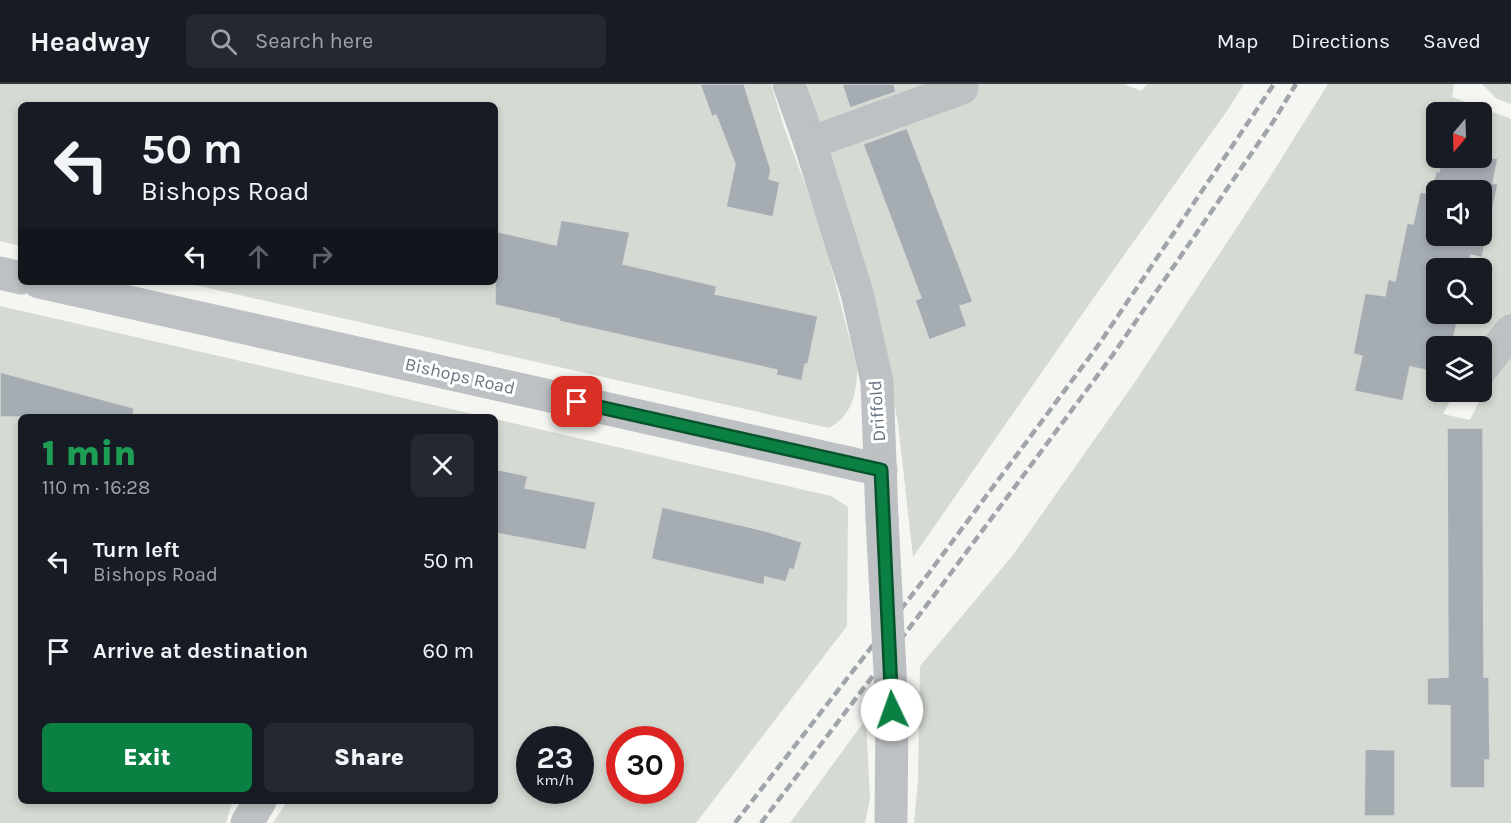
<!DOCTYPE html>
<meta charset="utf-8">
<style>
body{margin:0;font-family:Karla,sans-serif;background:#242831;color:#f1f3f6;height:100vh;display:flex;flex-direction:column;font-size:22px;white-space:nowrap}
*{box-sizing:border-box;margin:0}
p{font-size:20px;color:#9ea1a6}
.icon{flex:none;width:33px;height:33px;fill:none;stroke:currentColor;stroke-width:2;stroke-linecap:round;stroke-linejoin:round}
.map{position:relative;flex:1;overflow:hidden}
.sheet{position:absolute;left:18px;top:330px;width:480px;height:390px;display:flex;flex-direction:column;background:#171b24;border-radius:9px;box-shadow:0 3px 9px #0003}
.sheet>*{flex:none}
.guide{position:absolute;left:18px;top:18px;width:480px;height:183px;border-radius:9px;box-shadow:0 3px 9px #0003;background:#171b24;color:#f1f3f6;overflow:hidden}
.needle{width:39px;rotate:199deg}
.controls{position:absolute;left:1426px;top:18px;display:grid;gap:12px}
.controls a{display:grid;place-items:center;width:66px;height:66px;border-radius:9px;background:#171b24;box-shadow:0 3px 9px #0003;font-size:30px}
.speed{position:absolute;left:516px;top:642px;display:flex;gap:12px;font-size:30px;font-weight:700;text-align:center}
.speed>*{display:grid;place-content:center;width:78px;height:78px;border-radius:50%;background:#171b24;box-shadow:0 3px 9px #0003;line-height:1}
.speed small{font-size:15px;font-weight:400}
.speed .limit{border:9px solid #d22;background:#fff;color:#111}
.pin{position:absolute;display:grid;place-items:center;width:51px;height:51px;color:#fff;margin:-26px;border-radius:12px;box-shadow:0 3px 9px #0006}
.me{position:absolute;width:66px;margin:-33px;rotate:357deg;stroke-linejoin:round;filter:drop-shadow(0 0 4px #0008)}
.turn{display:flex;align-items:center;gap:21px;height:126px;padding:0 24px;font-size:27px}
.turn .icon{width:78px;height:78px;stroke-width:2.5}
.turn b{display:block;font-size:42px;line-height:51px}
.lanes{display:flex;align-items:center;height:57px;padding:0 24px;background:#0003;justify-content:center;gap:30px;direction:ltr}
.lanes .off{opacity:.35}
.round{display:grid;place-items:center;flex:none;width:63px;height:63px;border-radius:9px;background:#242831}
.overview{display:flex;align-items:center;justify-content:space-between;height:102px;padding:0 24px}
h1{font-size:36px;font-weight:800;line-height:45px;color:#1e9e55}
.cta{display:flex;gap:12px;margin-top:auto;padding:12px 24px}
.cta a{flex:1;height:69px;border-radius:9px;background:#0b8043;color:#fff;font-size:24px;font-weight:800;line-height:69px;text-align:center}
.cta a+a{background:#242831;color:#f1f3f6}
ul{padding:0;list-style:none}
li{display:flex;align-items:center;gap:18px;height:90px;padding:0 24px}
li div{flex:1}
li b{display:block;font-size:22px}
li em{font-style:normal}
header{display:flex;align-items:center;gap:36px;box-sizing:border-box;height:84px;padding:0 30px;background:#171b24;border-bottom:2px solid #363941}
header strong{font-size:28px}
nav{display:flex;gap:33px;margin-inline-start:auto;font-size:21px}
.search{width:420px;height:54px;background:#242831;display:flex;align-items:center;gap:15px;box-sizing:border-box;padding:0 21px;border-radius:9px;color:#9ea1a6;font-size:22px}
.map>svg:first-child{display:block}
.green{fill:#d5dad2;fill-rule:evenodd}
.building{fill:#a6adb2;stroke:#d7d7d5;stroke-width:1.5;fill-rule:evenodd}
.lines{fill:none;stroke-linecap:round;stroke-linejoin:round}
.minor{stroke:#bdc1c4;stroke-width:33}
.rail{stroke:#9fa5aa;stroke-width:4.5;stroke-dasharray:9 4.5;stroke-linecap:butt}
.minor-bridge{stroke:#bdc1c4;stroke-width:33}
.route-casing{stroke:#07532c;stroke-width:15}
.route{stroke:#0b8043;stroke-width:10}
.labels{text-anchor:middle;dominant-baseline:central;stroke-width:6;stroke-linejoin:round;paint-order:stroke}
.street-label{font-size:18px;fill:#677581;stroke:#fff}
</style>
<header>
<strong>Headway</strong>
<div class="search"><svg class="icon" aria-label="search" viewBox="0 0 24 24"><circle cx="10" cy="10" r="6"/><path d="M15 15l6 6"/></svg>Search here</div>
<nav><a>Map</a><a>Directions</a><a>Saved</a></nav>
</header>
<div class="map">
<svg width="1511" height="739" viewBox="0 0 1511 739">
<rect width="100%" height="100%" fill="#f5f6f2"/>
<!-- green -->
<g class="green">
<path d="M0 0H771L784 43 822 147 857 284C857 309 852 332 829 344L182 198H495V21H21V162L0 157Z"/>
<polygon points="807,0 1124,0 1141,7 1147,0 1244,0 1229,24 1090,219 913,473 898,339 889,292 828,63"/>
<path d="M1328 0H1454L1452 13 1511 35V231L1482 264V262H1437V308H1455L1443 330 1470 336 1500 276 1511 263V739H914L918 695 920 582 1013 471 1135 298 1268 96ZM1437 28H1482V74H1437ZM1437 106H1482V152H1437ZM1437 184H1482V230H1437Z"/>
<polygon points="1482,0 1511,0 1511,20 1497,15"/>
<polygon points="0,222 486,333 21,333 21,717 233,717 226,739 0,739"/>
<path d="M495 335 831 412 848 423 847 542 696 739H273L287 717H495ZM530 656H580V706H530ZM620 656H670V706H620Z"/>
<polygon points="866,635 870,714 865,739 790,739"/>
</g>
<!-- building -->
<g class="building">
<polygon points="700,0 744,0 771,86 769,95 780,98 773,133 726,123 735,80 716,31 712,33"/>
<polygon points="842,0 894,0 896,8 850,24"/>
<polygon points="907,44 973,218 960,222 967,242 929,256 915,216 921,214 863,60"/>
<path d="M1442 74H1498L1493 99 1498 100 1482 174 1471 171 1468 184H1437V230H1459L1452 262H1437L1435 288 1410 283 1403 317 1354 307 1362 272 1353 270 1365 209 1385 212 1388 195 1395 197 1407 139 1413 140 1420 108 1431 110 1436 87 1439 88ZM1437 106H1482V152H1437Z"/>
<polygon points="561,136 630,148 623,180 717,202 715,210 818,232 808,280 805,280 802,297 776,291 777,286 558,237 559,235 495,221 495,147 556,161"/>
<polygon points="0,288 134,324 133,333 0,333"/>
<polygon points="1447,344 1483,344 1484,593 1489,593 1490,676 1485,676 1485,704 1450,704 1450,622 1427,621 1427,594 1448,593"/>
<polygon points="495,385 528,392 525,404 596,418 586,466 495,449"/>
<polygon points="662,423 762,446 802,458 794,486 790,485 786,498 765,493 764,501 651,475"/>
<polygon points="1365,665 1395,666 1395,732 1364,732"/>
</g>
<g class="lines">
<!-- minor -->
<g class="minor">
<polyline points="789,0 810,59 857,209 877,298 882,434"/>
<polyline points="810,59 962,4 961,0"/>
<polyline points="0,189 21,194"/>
<polyline points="39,198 881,386"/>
<polyline points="1482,284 1511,247"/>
<polyline points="247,739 260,717"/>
<polyline points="891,739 892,626"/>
</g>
<!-- rail -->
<g class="rail">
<polyline points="735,739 929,489 1097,263 1274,0"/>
<polyline points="761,739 942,501 1112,272 1273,38 1296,0"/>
</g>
<!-- minor-bridge -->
<polyline class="minor-bridge" points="882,434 892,626"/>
</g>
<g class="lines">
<defs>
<polyline id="route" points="577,318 881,386 892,626"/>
</defs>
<!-- route casing -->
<use href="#route" class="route-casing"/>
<!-- route -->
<use href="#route" class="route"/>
</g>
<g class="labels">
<!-- street labels -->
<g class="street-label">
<text transform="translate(460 292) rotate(13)">Bishops Road</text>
<text transform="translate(877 327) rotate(-94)">Driffold</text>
</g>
</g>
</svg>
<div class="controls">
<a><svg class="needle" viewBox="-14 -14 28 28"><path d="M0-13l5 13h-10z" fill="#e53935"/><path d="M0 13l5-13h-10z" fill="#9ea1a6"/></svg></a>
<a><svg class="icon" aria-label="sound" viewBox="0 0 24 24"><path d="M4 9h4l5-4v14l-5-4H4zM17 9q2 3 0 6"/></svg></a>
<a><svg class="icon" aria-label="search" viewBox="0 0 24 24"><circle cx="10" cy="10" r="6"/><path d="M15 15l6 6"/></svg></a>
<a><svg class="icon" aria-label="layers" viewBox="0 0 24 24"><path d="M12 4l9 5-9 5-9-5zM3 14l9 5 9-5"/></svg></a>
</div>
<div class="speed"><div>23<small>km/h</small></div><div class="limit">30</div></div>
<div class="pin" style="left:577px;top:318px;background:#d93025"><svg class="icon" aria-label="arrive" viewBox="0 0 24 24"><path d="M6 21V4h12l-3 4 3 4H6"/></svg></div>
<svg class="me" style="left:892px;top:626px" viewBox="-20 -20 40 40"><circle r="19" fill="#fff"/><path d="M0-13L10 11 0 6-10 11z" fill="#0b8043"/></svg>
<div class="guide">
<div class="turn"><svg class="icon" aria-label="left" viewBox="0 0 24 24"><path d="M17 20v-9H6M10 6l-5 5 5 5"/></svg><div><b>50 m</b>Bishops Road</div></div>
<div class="lanes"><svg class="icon" aria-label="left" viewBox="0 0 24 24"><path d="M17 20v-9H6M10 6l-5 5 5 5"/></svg><svg class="icon off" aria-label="ahead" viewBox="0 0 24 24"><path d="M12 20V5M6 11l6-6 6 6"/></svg><svg class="icon off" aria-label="right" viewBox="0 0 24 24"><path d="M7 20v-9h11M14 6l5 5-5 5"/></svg></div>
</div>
<section class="sheet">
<div class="overview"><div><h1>1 min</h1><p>110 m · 16:28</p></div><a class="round"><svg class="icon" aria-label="close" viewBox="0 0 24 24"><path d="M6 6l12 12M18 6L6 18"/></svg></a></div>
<ul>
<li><svg class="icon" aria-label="left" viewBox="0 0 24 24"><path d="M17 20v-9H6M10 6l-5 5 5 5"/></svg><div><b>Turn left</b><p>Bishops Road</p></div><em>50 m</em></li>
<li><svg class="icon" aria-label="arrive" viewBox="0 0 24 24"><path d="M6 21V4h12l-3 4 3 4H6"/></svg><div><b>Arrive at destination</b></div><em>60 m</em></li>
</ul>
<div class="cta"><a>Exit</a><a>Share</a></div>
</section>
</div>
